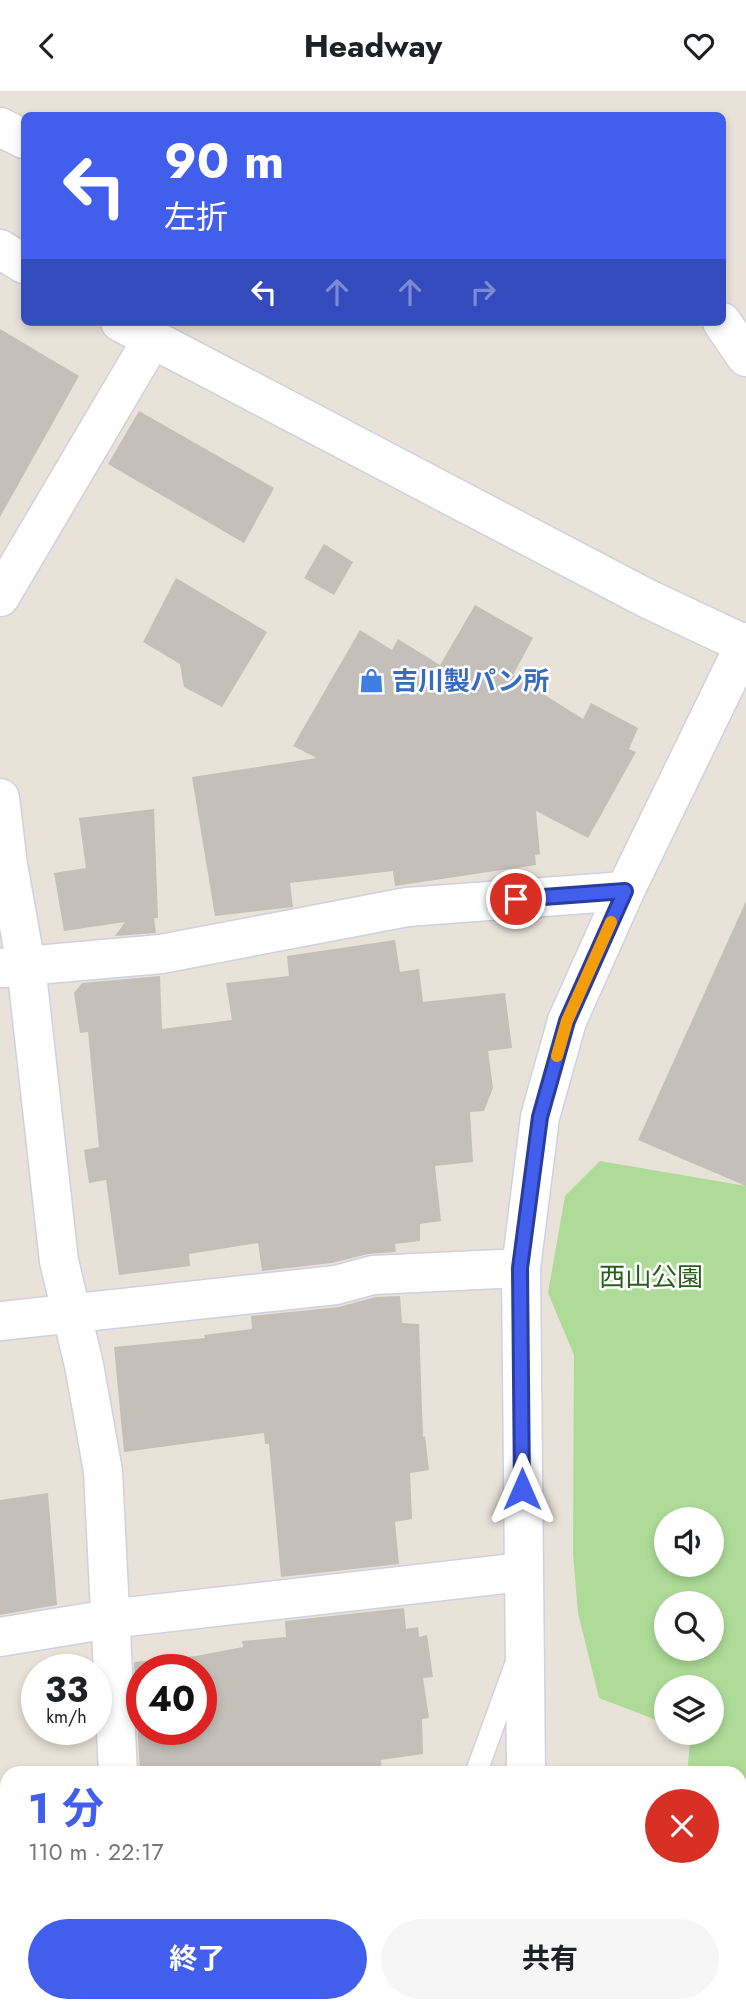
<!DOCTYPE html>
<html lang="ja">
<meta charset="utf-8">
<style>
body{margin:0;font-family:Jost,"Noto Sans JP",sans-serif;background:#f6f6f6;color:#202124;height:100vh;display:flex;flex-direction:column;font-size:26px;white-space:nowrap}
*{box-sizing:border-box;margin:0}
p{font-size:23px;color:#757577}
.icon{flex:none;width:38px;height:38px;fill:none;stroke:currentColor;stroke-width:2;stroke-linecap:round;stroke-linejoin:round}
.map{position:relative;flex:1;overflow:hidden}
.sheet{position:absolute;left:0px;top:1675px;width:747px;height:247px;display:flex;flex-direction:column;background:#fff;border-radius:21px 21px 0 0;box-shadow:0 4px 10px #0003}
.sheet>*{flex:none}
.guide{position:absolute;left:21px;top:21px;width:705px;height:214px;border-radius:10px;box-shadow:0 4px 10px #0003;background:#415eed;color:#fff;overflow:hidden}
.tools{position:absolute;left:654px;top:1416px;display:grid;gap:14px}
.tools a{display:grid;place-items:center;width:70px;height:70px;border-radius:50%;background:#fff;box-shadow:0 4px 10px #0003;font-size:35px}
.speed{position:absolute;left:21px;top:1563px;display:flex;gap:14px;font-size:35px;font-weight:700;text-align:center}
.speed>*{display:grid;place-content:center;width:91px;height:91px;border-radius:50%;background:#fff;box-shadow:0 4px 10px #0003;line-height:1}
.speed small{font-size:18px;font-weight:400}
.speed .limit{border:10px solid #d22;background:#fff;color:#111}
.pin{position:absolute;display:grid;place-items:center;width:60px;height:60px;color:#fff;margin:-30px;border:4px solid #fff;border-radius:50%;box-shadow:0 2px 7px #0007}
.me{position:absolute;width:77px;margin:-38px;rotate:0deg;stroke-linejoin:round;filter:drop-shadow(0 0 5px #0008)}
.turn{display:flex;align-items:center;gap:24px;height:147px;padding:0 28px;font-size:32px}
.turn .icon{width:91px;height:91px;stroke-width:2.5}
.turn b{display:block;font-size:49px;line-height:60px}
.lanes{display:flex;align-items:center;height:66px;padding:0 28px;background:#0003;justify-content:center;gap:35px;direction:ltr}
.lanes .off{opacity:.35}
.round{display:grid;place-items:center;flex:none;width:74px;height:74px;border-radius:37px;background:#f6f6f6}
.headline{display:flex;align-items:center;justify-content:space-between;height:119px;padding:0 28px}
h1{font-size:42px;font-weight:700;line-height:52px;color:#415eed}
.primary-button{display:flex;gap:14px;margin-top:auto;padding:14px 28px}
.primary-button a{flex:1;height:80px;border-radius:42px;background:#415eed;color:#fff;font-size:28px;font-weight:700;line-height:80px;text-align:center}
.primary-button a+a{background:#f6f6f6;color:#202124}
header{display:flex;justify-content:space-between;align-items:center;height:91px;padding:0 28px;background:#fff;font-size:32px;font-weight:700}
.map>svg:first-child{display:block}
.green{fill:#aedc98;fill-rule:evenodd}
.building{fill:#c4bfb9;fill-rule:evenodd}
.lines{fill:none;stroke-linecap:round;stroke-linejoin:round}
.secondary-tunnel{stroke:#c2bdb5;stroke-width:38;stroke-dasharray:38 19;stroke-linecap:butt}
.lane-casing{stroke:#ced1df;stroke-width:24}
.street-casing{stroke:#ced1df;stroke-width:41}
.secondary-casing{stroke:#ced1df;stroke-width:41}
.lane{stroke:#fff;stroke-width:21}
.street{stroke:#fff;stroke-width:38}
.secondary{stroke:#fff;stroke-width:38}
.route-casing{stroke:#2a3d9a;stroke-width:18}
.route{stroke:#415eed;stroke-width:12}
.slow{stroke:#f59e0b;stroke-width:12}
.labels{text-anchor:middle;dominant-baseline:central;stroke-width:5;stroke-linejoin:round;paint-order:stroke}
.shop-label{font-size:26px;font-weight:bold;fill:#366cbe;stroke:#fff;text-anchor:start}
.park-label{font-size:26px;fill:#295d1d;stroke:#fff}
</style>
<header><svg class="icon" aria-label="back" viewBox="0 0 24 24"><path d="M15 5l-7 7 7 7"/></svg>Headway<svg class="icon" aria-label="heart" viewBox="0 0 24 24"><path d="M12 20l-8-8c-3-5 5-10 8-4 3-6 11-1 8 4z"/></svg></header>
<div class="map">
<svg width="746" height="1920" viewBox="0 0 746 1920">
<rect width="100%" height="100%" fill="#e9e2d9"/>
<!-- green -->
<path class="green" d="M600 1070 746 1095V1920H393L397 1914H740V1682H687L691 1643 687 1642H712V1596H667V1633L599 1607 578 1522 573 1463 574 1264 548 1202 565 1105ZM667 1428H712V1474H667ZM667 1512H712V1558H667Z"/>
<!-- building -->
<g class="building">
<polygon points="0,238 79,285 0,426"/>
<polygon points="139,320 274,397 244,452 108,373"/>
<polygon points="324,453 353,471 334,504 304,487"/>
<polygon points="176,487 267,541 222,616 184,596 180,573 143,551"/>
<polygon points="475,514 533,547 513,584 583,628 591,612 638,637 629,658 636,661 588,747 536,720 540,763 535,764 536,774 395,795 393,780 290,792 293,816 215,825 192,686 317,667 293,655 360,539 392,559 398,548 440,574"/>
<polygon points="154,718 158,827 154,827 156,842 115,845 125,831 64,840 54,782 86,777 79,727"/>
<polygon points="746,810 746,1095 638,1049"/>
<polygon points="395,849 400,881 419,878 423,911 505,902 512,957 488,960 493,997 484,1020 470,1021 473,1071 435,1075 441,1130 420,1133 420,1150 395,1153 396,1161 368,1163 332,1172 262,1180 258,1152 189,1163 190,1175 119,1184 106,1089 89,1092 84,1059 99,1056 88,941 80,942 74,902 82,892 160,885 162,938 232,929 226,892 289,885 287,865"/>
<polygon points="400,1205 402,1232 419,1233 423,1346 425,1345 429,1379 410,1382 412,1428 395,1431 399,1473 281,1486 269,1353 265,1353 264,1342 124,1361 114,1256 205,1247 204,1244 252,1238 251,1225 339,1216 376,1206"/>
<polygon points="48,1402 57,1514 0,1524 0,1409"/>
<path d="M404 1517 406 1538 418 1536 419 1546 427 1544 433 1586 423 1587 429 1627 422 1628 423 1663 381 1669 382 1682H140L134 1571 196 1565 243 1556 242 1550 286 1546 285 1530ZM142 1578H201V1638H142Z"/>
</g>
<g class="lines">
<!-- secondary-tunnel -->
<polyline class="secondary-tunnel" points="527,1914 527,1920"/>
<defs>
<g id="lane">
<polyline points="476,1682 515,1575"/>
<polyline points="186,1920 252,1914"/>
</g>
<g id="street">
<polyline points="0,506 151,250"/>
<polyline points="0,707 8,774 26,874 59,1170 84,1274 103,1380 118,1682"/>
<polyline points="2,877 161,863 407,816 625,800"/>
<polyline points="0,1230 336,1194 373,1184 521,1177"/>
<polyline points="0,1546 109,1528 523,1481"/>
<polyline points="128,1914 128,1920"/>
</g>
<g id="secondary">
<polyline points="0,36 24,48"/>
<polyline points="0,158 24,173"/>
<polyline points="120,231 646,507 746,554"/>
<polyline points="722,231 746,266"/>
<polyline points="526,1682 521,1177 540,1026 567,930 625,800 746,551"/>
</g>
</defs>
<!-- lane casing -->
<use href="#lane" class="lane-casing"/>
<!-- street casing -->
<use href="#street" class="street-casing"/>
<!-- secondary casing -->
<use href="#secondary" class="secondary-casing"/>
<!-- lane -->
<use href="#lane" class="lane"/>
<!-- street -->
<use href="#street" class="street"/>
<!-- secondary -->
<use href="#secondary" class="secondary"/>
</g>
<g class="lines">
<defs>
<polyline id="route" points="516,808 625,800 567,930 540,1026 520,1177 522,1398"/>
</defs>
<!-- route casing -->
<use href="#route" class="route-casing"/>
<!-- route -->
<use href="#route" class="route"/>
<!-- slow -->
<polyline class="slow" points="557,965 567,930 611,831"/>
</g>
<!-- icons -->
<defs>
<symbol id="shop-bare" viewBox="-9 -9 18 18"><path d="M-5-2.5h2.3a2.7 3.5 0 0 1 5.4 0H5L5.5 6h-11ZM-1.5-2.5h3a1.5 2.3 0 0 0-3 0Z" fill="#3f7fe0" stroke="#fff" stroke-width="2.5" paint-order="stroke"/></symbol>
</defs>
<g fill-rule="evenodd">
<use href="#shop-bare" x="354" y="572" width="35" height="35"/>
</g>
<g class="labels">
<!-- shop labels -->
<g class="shop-label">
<text x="392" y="590">吉川製パン所</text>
</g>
<!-- park labels -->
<g class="park-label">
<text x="651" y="1186">西山公園</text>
</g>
</g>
</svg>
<div class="tools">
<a><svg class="icon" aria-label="sound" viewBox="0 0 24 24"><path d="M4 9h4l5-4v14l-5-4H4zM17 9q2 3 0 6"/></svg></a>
<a><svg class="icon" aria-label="search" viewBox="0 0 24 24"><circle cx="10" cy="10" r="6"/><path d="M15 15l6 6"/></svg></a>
<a><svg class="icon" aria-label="layers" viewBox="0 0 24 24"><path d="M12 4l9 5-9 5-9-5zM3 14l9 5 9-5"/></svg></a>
</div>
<div class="speed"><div>33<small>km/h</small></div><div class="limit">40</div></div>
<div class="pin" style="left:516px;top:808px;background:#d93025"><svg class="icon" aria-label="arrive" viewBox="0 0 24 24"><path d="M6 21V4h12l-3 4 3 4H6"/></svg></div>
<svg class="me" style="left:522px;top:1398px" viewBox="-20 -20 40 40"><path d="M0-17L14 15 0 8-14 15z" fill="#415eed" stroke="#fff" stroke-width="4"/></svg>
<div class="guide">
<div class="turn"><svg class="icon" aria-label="left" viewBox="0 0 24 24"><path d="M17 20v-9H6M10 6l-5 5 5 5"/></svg><div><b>90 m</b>左折</div></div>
<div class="lanes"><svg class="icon" aria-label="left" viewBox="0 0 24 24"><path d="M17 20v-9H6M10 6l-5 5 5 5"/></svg><svg class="icon off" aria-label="ahead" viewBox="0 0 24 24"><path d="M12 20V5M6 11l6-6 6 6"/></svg><svg class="icon off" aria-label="ahead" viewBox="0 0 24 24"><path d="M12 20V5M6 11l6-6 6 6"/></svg><svg class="icon off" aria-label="right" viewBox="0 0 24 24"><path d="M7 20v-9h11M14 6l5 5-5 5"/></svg></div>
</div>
<section class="sheet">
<div class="headline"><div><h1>1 分</h1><p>110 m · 22:17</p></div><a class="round" style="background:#d93025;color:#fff"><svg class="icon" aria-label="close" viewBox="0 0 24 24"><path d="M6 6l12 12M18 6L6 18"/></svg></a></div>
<div class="primary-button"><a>終了</a><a>共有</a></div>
</section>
</div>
